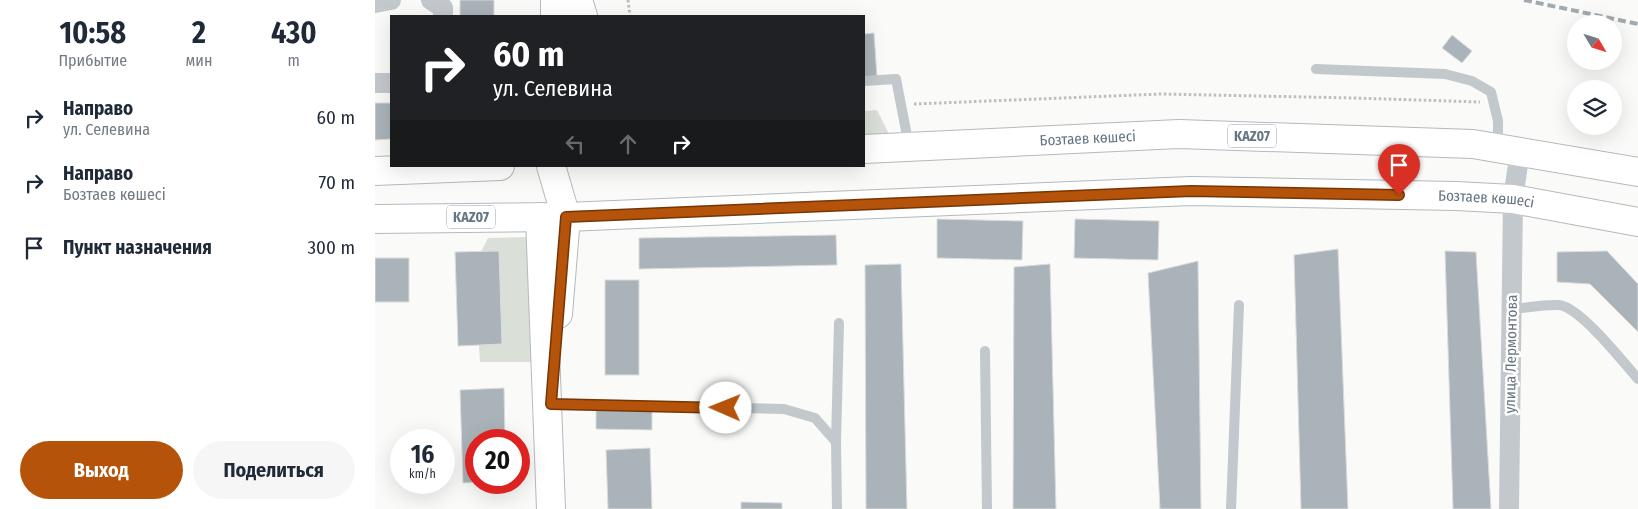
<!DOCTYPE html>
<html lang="ru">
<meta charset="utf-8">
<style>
body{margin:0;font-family:"Fira Sans Condensed",sans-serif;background:#f6f6f7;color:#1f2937;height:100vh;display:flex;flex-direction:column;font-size:19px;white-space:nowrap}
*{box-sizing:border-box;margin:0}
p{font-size:16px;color:#747a83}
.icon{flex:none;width:28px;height:28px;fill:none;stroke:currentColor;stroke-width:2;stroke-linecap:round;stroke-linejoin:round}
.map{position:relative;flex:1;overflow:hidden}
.sheet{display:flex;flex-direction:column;background:#fff;width:375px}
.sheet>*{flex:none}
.banner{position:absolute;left:15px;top:15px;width:475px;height:152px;border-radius:0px;box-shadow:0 5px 20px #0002;background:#202124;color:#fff;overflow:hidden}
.needle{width:32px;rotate:128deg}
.controls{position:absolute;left:1192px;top:15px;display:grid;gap:10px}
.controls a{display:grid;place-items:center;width:55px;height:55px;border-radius:50%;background:#fff;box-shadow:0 5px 20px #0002;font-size:25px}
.speed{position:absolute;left:15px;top:429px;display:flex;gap:10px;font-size:25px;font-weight:700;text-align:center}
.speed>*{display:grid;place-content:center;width:65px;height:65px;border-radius:50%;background:#fff;box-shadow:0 5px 20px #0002;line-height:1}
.speed small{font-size:12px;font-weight:400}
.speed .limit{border:8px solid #d22;background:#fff;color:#111}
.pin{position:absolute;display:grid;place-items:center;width:42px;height:42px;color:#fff;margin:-51px -21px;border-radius:50% 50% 50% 0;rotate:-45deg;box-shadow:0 0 5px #0007}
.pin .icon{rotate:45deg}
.me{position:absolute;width:55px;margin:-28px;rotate:271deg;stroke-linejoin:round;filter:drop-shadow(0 0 4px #0008)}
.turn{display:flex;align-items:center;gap:18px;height:105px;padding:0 20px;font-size:22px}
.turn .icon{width:65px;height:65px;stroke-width:2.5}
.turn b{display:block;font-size:35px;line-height:42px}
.lanes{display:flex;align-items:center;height:48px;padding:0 20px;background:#0003;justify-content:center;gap:25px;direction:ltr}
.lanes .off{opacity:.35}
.eta{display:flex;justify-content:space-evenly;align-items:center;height:85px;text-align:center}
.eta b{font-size:30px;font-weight:700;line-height:35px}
.action{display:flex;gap:10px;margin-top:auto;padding:10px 20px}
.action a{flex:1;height:58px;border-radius:30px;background:#b45309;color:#fff;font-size:20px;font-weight:700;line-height:58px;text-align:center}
.action a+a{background:#f6f6f7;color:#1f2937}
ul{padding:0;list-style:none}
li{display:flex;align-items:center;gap:15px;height:65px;padding:0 20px}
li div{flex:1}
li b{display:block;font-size:19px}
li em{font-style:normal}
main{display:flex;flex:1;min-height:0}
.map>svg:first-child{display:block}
.green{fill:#dadfd7}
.building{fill:#aab3b9;stroke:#dcdcda}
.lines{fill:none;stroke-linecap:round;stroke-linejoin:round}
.secondary-casing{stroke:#b3babf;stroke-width:30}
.primary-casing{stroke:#b5babe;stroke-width:30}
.trunk-casing{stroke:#b4b9bd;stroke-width:30}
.path{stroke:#bbbfc2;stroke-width:3;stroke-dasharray:2.5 2.5;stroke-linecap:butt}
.service{stroke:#c3c8cc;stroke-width:10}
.minor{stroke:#c3c8cc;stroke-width:20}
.secondary{stroke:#fff;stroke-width:28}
.primary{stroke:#fff;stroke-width:28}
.trunk{stroke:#fff;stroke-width:28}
.rail{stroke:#a2aab0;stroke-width:4;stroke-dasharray:8 4;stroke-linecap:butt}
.route-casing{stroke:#753606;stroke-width:12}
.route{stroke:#b45309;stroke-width:9}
.labels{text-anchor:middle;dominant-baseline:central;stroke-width:5;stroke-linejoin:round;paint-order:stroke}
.shield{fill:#fff;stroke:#939fa8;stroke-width:1}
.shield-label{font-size:14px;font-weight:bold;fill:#657683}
.street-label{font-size:15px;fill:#657683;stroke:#fff}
</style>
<main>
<section class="sheet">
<div class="eta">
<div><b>10:58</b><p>Прибытие</p></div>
<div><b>2</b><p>мин</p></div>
<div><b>430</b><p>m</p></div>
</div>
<ul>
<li><svg class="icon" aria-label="right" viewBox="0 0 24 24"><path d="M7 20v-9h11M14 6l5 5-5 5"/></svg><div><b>Направо</b><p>ул. Селевина</p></div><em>60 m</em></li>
<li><svg class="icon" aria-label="right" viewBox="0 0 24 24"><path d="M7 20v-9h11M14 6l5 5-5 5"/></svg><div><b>Направо</b><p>Бозтаев көшесі</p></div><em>70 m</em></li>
<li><svg class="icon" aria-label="arrive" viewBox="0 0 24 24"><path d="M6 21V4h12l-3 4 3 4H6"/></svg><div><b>Пункт назначения</b></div><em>300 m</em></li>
</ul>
<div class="action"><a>Выход</a><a>Поделиться</a></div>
</section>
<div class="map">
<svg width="1263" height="509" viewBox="0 0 1263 509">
<rect width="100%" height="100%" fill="#fafaf8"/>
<!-- green -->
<g class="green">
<polygon points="502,110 514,134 489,137 489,111"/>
<polygon points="158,237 158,362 105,362 104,345 127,344 124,251 106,252 113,238"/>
</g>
<!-- building -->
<g class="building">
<rect x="85" y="0" width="34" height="16"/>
<polygon points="499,33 502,77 489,78 489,34"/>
<polygon points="1077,35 1097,51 1087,63 1067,48"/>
<polygon points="0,103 16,103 16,139 0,140"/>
<polygon points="562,219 648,221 647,260 562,258"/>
<polygon points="700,219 784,221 783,260 699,258"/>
<polygon points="461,235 462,265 264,269 264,238"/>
<polygon points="963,249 973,509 926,509 919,255"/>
<polygon points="124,251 127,344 83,346 80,252"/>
<polygon points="1070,251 1101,252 1116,509 1078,509"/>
<polygon points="1232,251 1263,284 1263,332 1215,284 1182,282 1182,252"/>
<rect x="0" y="258" width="34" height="44"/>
<polygon points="823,261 826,509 785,509 773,273"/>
<polygon points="526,264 532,509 491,509 490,265"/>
<polygon points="675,264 681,509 638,509 639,267"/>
<rect x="230" y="280" width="34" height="95"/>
<polygon points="129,388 130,440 101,440 101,482 110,482 88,483 85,390"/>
<polygon points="221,409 277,409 277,430 221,429"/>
<polygon points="275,448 277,509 233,509 231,450"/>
<polygon points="366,502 407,503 407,509 366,509"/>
</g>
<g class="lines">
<defs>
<g id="secondary">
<polyline points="165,217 176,509"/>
<polyline points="183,314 191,217"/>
</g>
<g id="primary">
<polyline points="180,16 180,0"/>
<polyline points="176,166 191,217"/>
</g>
<g id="trunk">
<polyline points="203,0 208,16"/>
<path id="s1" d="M489 149 804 134 1098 144 1263 172"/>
<polyline points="0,171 125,166"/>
<path id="s2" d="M0 219 191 217 816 191 1081 196 1138 199 1263 222"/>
</g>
</defs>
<!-- secondary casing -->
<use href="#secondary" class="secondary-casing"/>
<!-- primary casing -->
<use href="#primary" class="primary-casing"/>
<!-- trunk casing -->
<use href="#trunk" class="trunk-casing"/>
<!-- path -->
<g class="path">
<polyline points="253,0 255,16"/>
<polyline points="539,104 786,94 979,98 1105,102"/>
</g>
<!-- service -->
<g class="service">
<polyline points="941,69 1070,74 1097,81 1116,92 1123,121 1123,148"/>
<polyline points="489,81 521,79 534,146"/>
<path d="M1137 309C1151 308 1170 304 1184 305 1205 307 1248 362 1263 379"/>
<polyline points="610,351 612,509"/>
<polyline points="176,404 409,409 440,418 461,442 462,509"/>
<polyline points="461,442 464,323"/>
<polyline points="856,509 864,305"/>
</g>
<!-- minor -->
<g class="minor">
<polyline points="56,0 68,8 68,16"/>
<polyline points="0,3 16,0"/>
<polyline points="0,83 16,83"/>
<polyline points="1134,509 1138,199 1145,151"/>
</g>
<!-- secondary -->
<use href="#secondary" class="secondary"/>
<!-- primary -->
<use href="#primary" class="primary"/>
<!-- trunk -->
<use href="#trunk" class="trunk"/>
<!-- rail -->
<polyline class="rail" points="1149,0 1263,24"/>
</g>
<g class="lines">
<defs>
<polyline id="route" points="351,408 176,404 191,217 816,191 1024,195"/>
</defs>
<!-- route casing -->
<use href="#route" class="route-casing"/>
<!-- route -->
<use href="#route" class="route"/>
</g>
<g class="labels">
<!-- shield labels -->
<g class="shield">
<rect x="853" y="124.5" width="48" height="23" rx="4"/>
<rect x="72" y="205.5" width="48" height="23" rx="4"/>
</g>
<g class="shield-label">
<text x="877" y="136">KAZ07</text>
<text x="96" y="217">KAZ07</text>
</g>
<!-- street labels -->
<g class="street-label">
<text stroke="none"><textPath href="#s1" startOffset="224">Бозтаев көшесі</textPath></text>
<text stroke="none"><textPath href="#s2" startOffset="1112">Бозтаев көшесі</textPath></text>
<text transform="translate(1136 354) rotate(-89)">улица Лермонтова</text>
</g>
</g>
</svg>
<div class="controls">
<a><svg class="needle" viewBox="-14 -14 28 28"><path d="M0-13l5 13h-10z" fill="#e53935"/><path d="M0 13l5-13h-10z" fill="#747a83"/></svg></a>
<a><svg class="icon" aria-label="layers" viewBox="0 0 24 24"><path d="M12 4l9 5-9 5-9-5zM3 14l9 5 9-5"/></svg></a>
</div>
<div class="speed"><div>16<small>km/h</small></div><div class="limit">20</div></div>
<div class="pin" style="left:1024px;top:195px;background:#d93025"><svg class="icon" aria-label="arrive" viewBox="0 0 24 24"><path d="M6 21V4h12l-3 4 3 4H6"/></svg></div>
<svg class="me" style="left:351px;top:408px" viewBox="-20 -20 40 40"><circle r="19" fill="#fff"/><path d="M0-13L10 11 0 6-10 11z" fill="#b45309"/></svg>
<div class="banner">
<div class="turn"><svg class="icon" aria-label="right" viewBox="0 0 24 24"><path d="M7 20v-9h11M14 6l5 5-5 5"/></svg><div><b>60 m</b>ул. Селевина</div></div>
<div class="lanes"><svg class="icon off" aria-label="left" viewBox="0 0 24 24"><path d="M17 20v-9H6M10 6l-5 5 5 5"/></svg><svg class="icon off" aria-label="ahead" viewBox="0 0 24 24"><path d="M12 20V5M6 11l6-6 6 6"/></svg><svg class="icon" aria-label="right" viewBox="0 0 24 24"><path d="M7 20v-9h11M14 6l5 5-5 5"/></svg></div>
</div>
</div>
</main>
